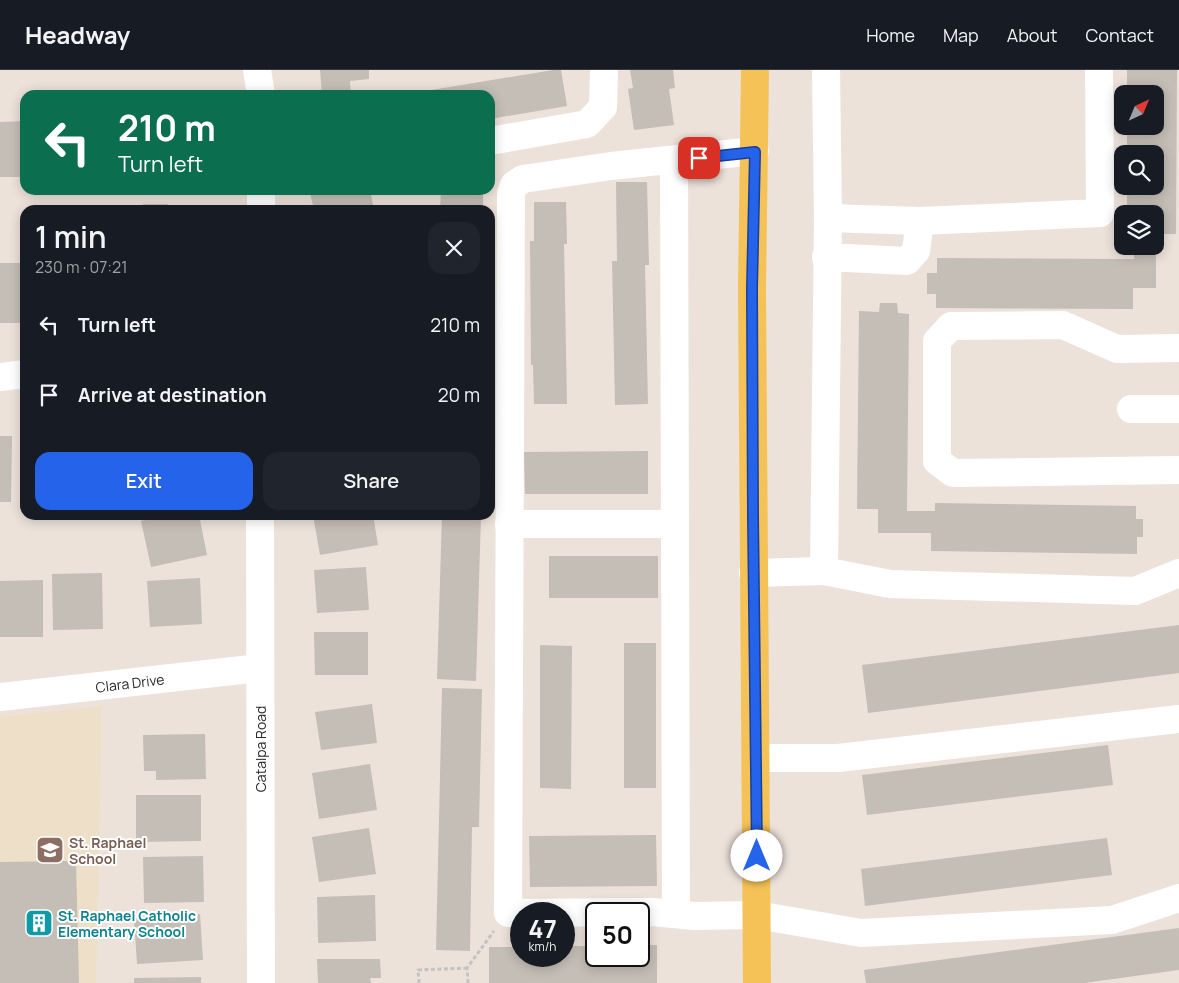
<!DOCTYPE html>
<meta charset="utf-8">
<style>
body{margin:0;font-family:Manrope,sans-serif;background:#20242c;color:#f1f3f6;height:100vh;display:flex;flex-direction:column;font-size:19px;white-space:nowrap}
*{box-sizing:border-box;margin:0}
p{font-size:16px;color:#9ea1a6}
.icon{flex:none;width:28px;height:28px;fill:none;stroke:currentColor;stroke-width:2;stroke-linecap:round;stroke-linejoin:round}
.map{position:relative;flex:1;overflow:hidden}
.details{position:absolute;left:20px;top:135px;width:475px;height:315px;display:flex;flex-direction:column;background:#171b24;border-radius:15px;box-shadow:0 2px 12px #0003}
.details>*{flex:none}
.hud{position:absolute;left:20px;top:20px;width:475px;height:105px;border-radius:15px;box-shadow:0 2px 12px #0003;background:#0b6e4f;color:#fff;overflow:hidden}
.needle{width:32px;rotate:44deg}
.buttons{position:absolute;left:1114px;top:15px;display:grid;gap:10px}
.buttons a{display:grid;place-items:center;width:50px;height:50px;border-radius:10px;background:#171b24;box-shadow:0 2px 12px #0003;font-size:25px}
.speed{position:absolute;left:510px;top:832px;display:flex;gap:10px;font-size:25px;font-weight:700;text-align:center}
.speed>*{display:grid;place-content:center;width:65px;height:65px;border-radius:50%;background:#171b24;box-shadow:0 2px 12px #0003;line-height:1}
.speed small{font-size:12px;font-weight:400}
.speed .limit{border:2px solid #111;border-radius:8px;background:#fff;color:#111}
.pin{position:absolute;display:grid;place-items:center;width:42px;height:42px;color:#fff;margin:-21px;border-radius:10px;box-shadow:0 2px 8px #0006}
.me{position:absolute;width:55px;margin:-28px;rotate:0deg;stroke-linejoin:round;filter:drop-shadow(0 0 4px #0008)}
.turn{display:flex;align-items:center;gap:18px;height:105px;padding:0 15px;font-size:22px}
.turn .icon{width:65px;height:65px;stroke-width:2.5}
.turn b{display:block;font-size:35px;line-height:42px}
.round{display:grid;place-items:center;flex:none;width:52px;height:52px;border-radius:15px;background:#20242c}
.overview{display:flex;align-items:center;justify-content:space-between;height:85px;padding:0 15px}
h1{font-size:30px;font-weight:600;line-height:38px}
.primary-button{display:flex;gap:10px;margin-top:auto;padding:10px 15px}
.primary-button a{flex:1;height:58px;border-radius:15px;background:#2563eb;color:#fff;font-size:20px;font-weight:600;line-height:58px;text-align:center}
.primary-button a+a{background:#20242c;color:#f1f3f6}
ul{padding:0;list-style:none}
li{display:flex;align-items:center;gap:15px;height:70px;padding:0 15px}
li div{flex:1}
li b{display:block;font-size:19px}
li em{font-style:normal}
header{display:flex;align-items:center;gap:30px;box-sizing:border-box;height:70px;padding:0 25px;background:#171b24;border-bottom:1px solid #363941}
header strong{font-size:24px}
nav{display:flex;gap:28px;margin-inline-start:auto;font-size:18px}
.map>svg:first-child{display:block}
.education{fill:#eedfc8}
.building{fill:#c4beb6}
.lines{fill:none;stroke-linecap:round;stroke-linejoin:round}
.path{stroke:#c3c3c3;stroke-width:3;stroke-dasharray:4 2.5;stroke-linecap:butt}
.minor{stroke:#fff;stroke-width:28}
.major{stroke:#f4c257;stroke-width:28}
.route-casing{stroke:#184099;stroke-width:12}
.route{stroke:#2563eb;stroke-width:9}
.labels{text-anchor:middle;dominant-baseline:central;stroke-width:4;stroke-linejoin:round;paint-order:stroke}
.street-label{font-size:14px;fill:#292929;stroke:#fff}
.education-label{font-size:14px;font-weight:bold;fill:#785e54;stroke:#fff;text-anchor:start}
.culture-label{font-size:14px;font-weight:bold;fill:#0d838f;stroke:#fff;text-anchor:start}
</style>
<header>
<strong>Headway</strong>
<nav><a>Home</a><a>Map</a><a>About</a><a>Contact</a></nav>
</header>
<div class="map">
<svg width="1179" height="913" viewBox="0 0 1179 913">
<rect width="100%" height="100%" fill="#ece2da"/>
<!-- education -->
<polygon class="education" points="102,636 96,913 0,913 0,647"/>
<!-- building -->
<g class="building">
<polygon points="320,0 369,0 369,9 350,11 351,25 322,25"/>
<polygon points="553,0 561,0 567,36 490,49 490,25 426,25 425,21"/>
<polygon points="630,0 673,0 675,18 669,19 674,55 634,60 628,19 633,18"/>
<polygon points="1127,0 1177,0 1176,164 1155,164 1155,144 1127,144 1127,116 1155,116 1155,84 1127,84 1127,56 1155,56 1155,24 1127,24"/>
<polygon points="25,51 25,107 0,107 0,52"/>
<polygon points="616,112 647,112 649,195 645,195 648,334 615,335 612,191 617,191"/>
<polygon points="323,120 370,120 374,140 314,140 310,123"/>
<polygon points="441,120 483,120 483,140 440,140"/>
<polygon points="534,132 566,132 567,174 564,174 567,334 534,334 533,295 531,295 530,171 534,171"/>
<rect x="143" y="134" width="25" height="6"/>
<polygon points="1134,176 1156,176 1156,218 1133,218 1133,239 936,238 936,224 927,224 927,203 937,203 937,188 1134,189"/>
<rect x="0" y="193" width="25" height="60"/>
<polygon points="880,233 897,233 898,243 909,244 907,441 935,441 935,433 1136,436 1136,449 1143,449 1143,467 1137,467 1137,484 931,481 931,463 878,463 878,439 857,439 859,241 879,242"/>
<polygon points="0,366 12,366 11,432 0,432"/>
<polygon points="648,381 648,424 525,424 524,382"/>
<polygon points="168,445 199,445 207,485 151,497 141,451"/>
<polygon points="313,445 373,445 378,475 320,485"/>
<polygon points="442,445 481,445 476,611 437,609"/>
<rect x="549" y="486" width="109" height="42"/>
<polygon points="366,497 369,540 317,543 314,500"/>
<polygon points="102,503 103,559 53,560 52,504"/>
<polygon points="200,508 202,554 150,557 147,511"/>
<polygon points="43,510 43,567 0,567 0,511"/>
<polygon points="1179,555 1179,603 868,643 862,595"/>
<polygon points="314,562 368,562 368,605 315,605"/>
<rect x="624" y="573" width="32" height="145"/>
<polygon points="540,575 572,576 571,719 540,718"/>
<polygon points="442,618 482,619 479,757 472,757 470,881 436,880"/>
<polygon points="372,634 377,673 321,680 315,642"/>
<polygon points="205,664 206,709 156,710 156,701 144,701 143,665"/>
<polygon points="1108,675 1113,715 867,745 862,705"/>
<polygon points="370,694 377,740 319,749 312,703"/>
<polygon points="136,725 201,725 201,771 136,772"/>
<polygon points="369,758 376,804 319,812 312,767"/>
<polygon points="656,765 657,816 530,817 529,766"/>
<polygon points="1107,768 1112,805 865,836 861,799"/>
<polygon points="203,786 204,832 144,833 143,787"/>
<polygon points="76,791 79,913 0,913 0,792"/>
<polygon points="375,825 376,871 318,873 317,827"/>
<polygon points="200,844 203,890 137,894 134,849"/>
<polygon points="1179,858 1179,900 1084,913 866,913 864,900"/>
<polygon points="639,875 657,875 657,913 489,913 489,877 521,877 521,886 564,886 564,876 596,876 596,886 639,886"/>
<polygon points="317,889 380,889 381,908 370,908 371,913 318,913"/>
<polygon points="201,907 201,913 134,913 134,908"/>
</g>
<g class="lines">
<!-- path -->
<g class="path">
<polyline points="419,913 418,900 467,898"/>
<polyline points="468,913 467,898 494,861"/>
</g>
<!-- minor -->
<g class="minor">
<polyline points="257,0 261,25"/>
<polyline points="826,0 828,148 824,501 890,514 1135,521 1179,503"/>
<polyline points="490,71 587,54 603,37 604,0"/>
<polyline points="755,81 611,96 523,109 514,115 511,123 508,843 652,842 694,846 757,845 861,863 1112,850 1179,828"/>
<polyline points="674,90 676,844"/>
<polyline points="261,120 261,140"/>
<polyline points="828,148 920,151 1100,143 1099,0"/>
<polyline points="826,187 907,191 916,181 920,151"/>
<polyline points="1179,278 1117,279 1063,255 951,256 937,271 937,391 953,403 1179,400"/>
<polyline points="0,307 25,304"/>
<polyline points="1131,339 1179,339"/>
<polyline points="260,445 261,913"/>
<polyline points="509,454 675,454"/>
<polyline points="753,503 824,501"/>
<polyline points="0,627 259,598"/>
<polyline points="757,688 838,688 1179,649"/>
</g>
<!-- major -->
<polyline class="major" points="755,0 752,219 757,913"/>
</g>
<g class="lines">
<defs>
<polyline id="route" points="699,88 755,82 752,219 753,446 757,786"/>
</defs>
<!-- route casing -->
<use href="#route" class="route-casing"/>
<!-- route -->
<use href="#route" class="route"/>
</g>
<!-- icons -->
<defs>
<symbol id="school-square" viewBox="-11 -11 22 22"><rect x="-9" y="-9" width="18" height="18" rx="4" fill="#8d6e63" stroke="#fff"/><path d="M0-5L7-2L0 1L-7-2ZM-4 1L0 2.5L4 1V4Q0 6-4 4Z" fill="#fff"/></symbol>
<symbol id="building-square" viewBox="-11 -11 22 22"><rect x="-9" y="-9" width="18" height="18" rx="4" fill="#0f9aa8" stroke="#fff"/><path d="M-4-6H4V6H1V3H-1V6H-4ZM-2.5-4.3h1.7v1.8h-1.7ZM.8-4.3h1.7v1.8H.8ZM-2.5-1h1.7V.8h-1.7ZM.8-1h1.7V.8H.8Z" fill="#fff"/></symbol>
</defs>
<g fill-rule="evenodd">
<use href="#school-square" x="34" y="764" width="32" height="32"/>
<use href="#building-square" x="23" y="837" width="32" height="32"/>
</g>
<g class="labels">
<!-- street labels -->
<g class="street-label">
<text transform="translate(130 613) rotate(-7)">Clara Drive</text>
<text transform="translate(260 679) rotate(-90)">Catalpa Road</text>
</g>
<!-- education labels -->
<g class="education-label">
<text x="69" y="772">St. Raphael<tspan x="69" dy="16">School</tspan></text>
</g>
<!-- culture labels -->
<g class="culture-label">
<text x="58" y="845">St. Raphael Catholic<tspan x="58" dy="16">Elementary School</tspan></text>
</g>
</g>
</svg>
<div class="buttons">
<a><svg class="needle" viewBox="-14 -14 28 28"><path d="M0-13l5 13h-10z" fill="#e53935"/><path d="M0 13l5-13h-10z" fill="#9ea1a6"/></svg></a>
<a><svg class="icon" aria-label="search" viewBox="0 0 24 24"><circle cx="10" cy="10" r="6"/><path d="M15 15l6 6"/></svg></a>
<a><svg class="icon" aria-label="layers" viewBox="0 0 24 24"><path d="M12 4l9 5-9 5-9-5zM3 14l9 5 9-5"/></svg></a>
</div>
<div class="speed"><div>47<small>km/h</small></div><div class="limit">50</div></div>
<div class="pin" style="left:699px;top:88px;background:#d93025"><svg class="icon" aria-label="arrive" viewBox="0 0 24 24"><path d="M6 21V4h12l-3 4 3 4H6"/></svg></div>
<svg class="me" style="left:757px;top:786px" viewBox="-20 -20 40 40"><circle r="19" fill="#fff"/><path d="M0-13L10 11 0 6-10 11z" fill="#2563eb"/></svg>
<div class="hud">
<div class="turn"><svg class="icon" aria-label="left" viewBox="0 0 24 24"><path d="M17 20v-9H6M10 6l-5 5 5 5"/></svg><div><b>210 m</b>Turn left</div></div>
</div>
<section class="details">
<div class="overview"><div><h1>1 min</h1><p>230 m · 07:21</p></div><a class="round"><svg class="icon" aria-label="close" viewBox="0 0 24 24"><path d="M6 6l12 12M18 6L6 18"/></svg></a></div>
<ul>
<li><svg class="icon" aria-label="left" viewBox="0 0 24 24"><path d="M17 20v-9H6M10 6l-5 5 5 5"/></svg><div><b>Turn left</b></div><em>210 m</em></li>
<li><svg class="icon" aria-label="arrive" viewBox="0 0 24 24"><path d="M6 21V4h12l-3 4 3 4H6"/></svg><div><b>Arrive at destination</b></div><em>20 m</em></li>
</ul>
<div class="primary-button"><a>Exit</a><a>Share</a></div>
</section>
</div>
